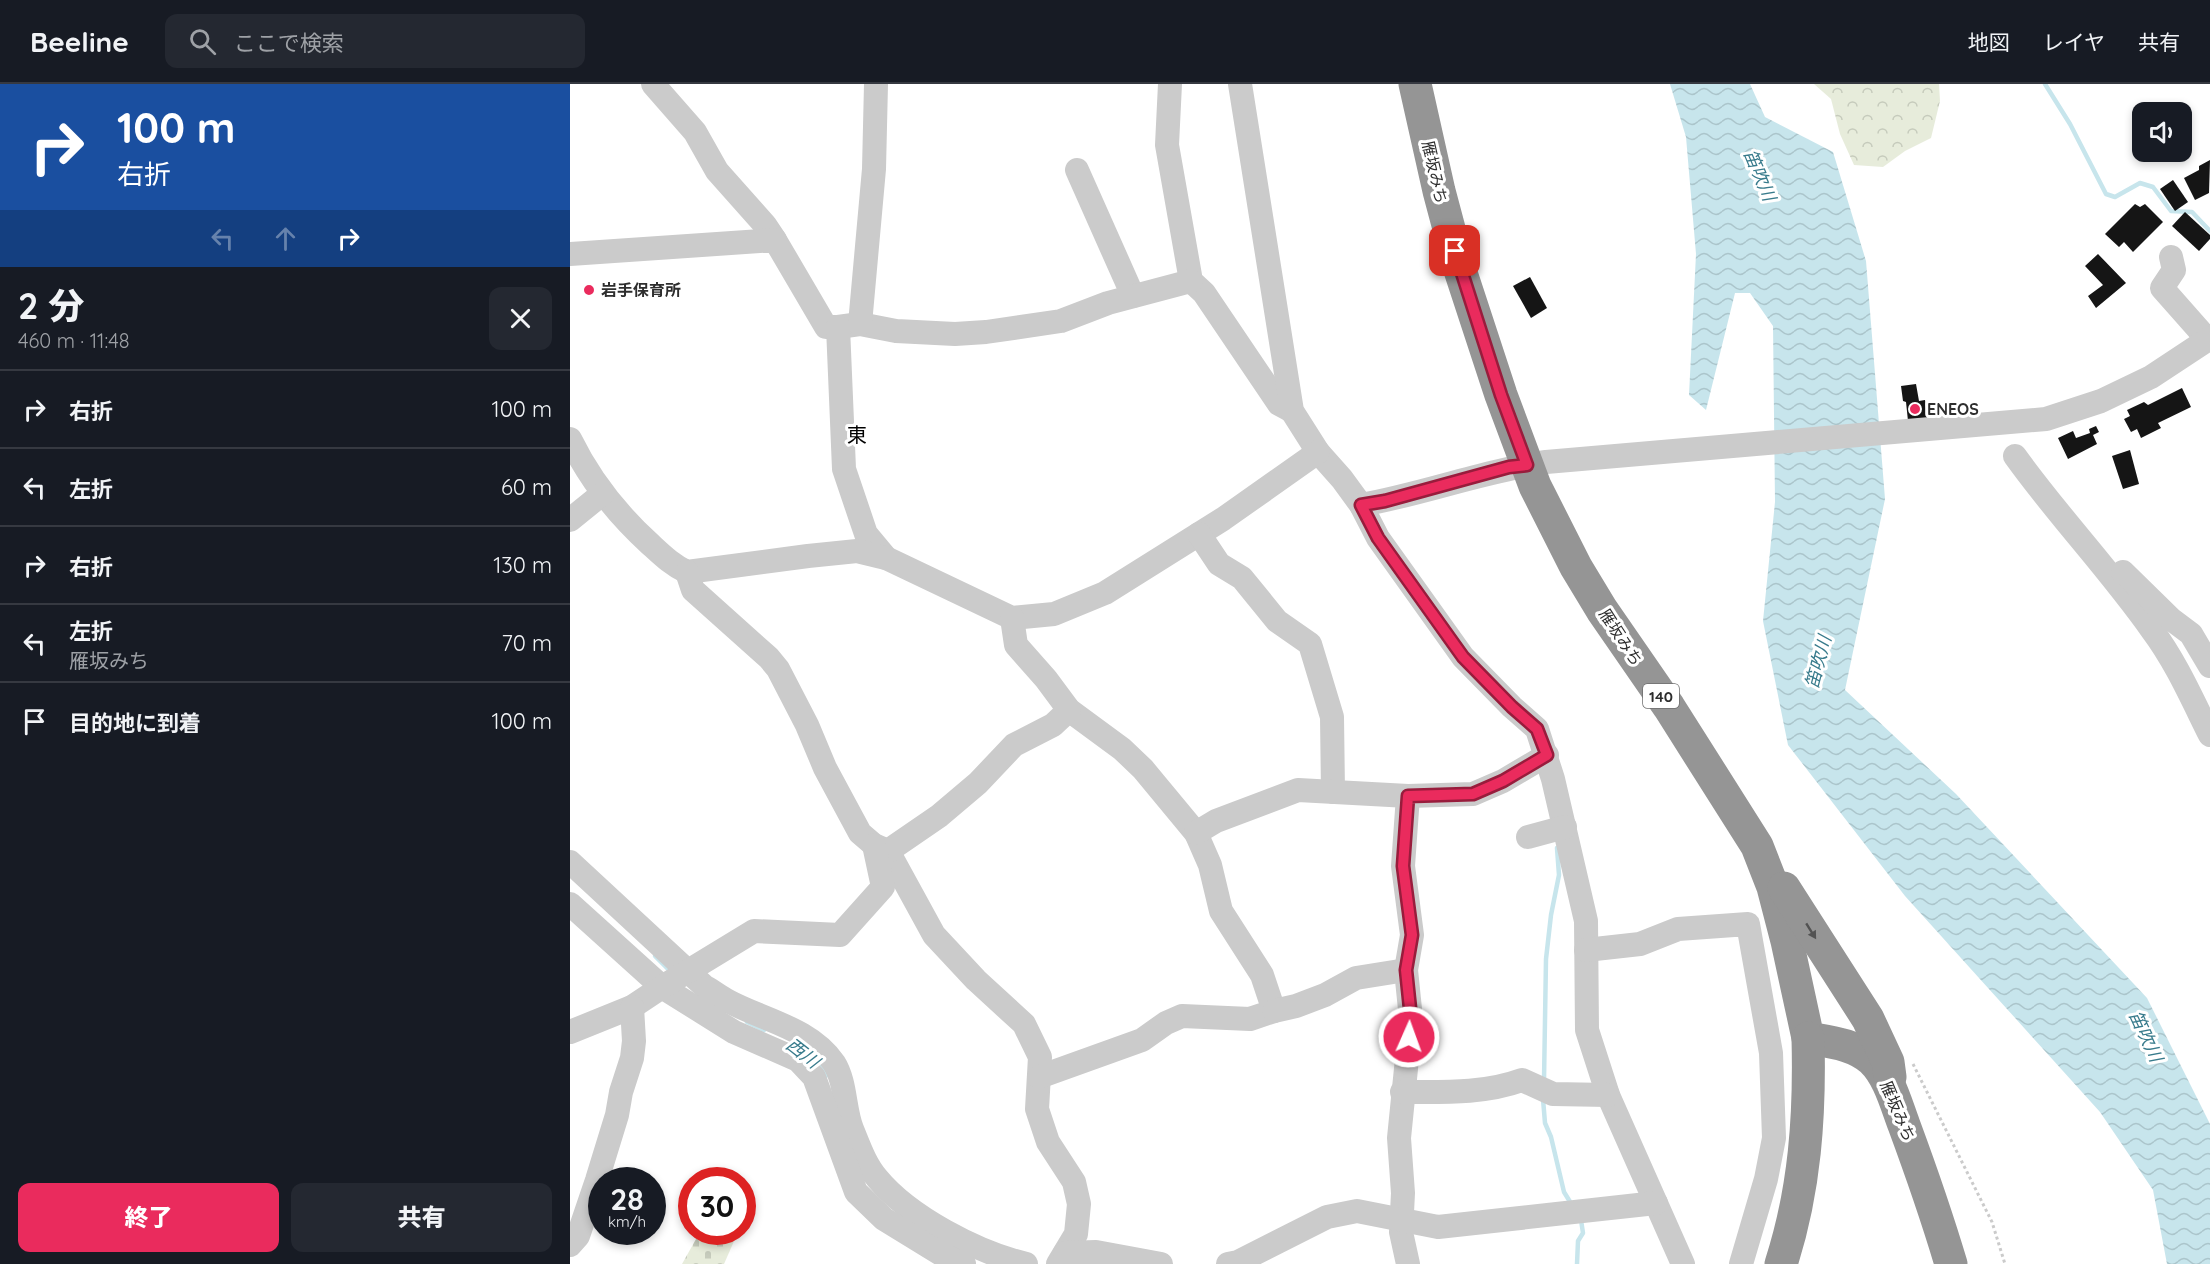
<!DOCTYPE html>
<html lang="ja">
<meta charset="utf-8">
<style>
body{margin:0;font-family:Quicksand,"Noto Sans JP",sans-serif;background:#242831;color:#f1f3f6;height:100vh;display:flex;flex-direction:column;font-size:22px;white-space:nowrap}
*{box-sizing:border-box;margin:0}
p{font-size:20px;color:#9ea1a6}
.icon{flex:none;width:33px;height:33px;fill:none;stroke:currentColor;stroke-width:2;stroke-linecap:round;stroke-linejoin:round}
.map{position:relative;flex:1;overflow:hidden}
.panel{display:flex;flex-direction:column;background:#171b24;width:570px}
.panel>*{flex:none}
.top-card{background:#1a4fa0;color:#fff;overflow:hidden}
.tools{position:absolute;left:1562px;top:18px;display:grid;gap:12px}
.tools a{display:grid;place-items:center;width:60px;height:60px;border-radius:12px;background:#171b24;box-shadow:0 3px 9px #0003;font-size:30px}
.speed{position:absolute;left:18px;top:1083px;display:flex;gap:12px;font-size:30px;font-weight:700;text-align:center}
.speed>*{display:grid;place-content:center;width:78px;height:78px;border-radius:50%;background:#171b24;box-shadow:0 3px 9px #0003;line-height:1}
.speed small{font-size:15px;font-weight:400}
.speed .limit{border:9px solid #d22;background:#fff;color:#111}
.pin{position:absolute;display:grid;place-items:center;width:51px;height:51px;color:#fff;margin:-26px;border-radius:12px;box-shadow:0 3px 9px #0006}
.me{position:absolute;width:66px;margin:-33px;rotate:2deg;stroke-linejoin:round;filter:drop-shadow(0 0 4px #0008)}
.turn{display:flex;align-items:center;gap:21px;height:126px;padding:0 18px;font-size:27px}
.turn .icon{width:78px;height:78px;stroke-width:2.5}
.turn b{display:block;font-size:42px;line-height:51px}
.lanes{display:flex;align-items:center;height:57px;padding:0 18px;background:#0003;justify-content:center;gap:30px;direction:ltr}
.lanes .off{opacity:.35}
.round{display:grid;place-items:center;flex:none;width:63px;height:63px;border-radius:12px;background:#242831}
.overview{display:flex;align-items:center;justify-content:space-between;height:102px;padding:0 18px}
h1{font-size:36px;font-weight:800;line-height:45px}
.action{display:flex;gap:12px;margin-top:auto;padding:12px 18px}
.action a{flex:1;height:69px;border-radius:12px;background:#ea2b5d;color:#fff;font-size:24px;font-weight:800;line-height:69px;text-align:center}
.action a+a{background:#242831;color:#f1f3f6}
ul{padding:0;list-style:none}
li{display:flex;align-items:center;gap:18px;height:78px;padding:0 18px;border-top:2px solid #363941}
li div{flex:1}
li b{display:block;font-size:22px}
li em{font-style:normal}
header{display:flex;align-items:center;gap:36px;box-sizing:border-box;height:84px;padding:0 30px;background:#171b24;border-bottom:2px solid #363941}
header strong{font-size:28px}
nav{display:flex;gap:33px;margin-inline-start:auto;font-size:21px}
.search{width:420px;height:54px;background:#242831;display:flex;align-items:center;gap:15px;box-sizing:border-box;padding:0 21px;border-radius:12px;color:#9ea1a6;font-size:22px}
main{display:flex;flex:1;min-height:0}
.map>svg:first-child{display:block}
.forest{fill:url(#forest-crowns)}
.cemetery{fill:url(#cemetery-stones)}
.water{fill:url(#water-waves)}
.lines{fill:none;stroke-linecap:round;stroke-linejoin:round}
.stream{stroke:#c7e5ec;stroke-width:4.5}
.building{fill:#151515}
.path{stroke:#cbcbcb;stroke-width:3;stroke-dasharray:3 3;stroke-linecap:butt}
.minor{stroke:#cbcbcb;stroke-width:24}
.highway{stroke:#959595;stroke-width:33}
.oneway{fill:#525252}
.route-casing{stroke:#981c3c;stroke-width:15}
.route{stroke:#ea2b5d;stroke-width:10}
.poi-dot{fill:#ea2b5d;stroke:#fff;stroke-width:2}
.labels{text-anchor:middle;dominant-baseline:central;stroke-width:6;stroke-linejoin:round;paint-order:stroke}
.shield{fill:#fff;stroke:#6d6d6d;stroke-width:1.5}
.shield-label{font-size:15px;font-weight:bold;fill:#2e2e2e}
.street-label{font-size:16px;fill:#2e2e2e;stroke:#fff}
.poi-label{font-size:16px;font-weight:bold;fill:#2e2e2e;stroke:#fff;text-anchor:start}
.water-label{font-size:18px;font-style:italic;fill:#387b8c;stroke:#fff}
.quarter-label{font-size:20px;fill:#000;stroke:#fff}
</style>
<header>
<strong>Beeline</strong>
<div class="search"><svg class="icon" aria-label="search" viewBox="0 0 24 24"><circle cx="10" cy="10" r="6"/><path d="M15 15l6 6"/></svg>ここで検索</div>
<nav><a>地図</a><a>レイヤ</a><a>共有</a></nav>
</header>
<main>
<section class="panel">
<div class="top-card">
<div class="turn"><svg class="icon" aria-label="right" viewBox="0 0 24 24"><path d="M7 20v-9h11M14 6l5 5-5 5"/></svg><div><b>100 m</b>右折</div></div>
<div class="lanes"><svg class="icon off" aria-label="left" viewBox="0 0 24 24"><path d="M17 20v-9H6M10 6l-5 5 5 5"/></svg><svg class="icon off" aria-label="ahead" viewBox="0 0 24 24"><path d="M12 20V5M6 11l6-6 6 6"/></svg><svg class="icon" aria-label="right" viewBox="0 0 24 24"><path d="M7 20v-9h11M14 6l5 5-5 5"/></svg></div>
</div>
<div class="overview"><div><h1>2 分</h1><p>460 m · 11:48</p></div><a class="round"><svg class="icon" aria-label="close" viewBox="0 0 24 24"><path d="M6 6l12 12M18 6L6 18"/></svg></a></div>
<ul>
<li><svg class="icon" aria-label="right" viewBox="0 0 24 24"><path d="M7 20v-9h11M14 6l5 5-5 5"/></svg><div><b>右折</b></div><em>100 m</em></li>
<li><svg class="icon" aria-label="left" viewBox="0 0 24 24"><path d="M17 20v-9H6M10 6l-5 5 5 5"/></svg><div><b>左折</b></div><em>60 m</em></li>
<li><svg class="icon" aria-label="right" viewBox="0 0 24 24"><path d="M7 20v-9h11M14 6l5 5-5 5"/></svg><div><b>右折</b></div><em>130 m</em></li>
<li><svg class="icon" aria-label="left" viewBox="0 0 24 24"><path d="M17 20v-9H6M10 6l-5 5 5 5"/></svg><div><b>左折</b><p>雁坂みち</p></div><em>70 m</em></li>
<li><svg class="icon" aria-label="arrive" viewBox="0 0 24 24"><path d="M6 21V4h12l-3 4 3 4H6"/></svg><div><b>目的地に到着</b></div><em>100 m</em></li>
</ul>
<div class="action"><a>終了</a><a>共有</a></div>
</section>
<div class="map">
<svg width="1640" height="1180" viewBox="0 0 1640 1180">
<defs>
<pattern id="forest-crowns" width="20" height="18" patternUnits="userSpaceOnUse" patternTransform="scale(1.5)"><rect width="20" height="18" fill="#e7ecdb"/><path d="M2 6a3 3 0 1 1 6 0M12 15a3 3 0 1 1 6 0" fill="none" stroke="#c6cbbc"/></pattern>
<pattern id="cemetery-stones" width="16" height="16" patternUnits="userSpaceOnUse" patternTransform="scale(1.5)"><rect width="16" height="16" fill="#e7ecdb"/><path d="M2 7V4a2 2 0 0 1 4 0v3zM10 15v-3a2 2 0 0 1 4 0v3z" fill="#c6cbbc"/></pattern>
<pattern id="water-waves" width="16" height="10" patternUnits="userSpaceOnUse" patternTransform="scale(1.5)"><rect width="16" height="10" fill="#c7e5ec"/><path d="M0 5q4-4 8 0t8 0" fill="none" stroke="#abc5cb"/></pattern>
</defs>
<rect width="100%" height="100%" fill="#fff"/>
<!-- forest -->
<polygon class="forest" points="1244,0 1369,0 1370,17 1361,54 1335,67 1313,83 1284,81 1270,50 1261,15"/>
<!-- cemetery -->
<polygon class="cemetery" points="130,1148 168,1148 154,1180 112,1180"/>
<!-- water -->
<polygon class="water" points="1100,0 1180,0 1195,33 1263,68 1296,177 1315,415 1275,606 1386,710 1577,914 1640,1040 1640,1180 1597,1180 1583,1106 1530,1028 1335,812 1218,661 1193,537 1205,418 1203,242 1180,209 1165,209 1136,326 1119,311 1126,170 1116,53"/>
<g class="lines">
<!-- stream -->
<g class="stream">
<polyline points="1475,0 1500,40 1536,110 1545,113 1570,99 1583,103 1601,127 1622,128 1640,147"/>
<polyline points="85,872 98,885"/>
<polyline points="177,938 194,946"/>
<polyline points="223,959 252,981 256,992"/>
<polyline points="974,997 976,875 981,831 989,791 987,764"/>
<polyline points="973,1015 975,1039 981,1053 994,1108 1002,1121"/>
<polyline points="1007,1180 1008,1157 1013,1149 1011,1136"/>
</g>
</g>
<!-- building -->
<g class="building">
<polygon points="1640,76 1639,109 1625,116 1614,94 1629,86 1629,82"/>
<polygon points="1603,96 1618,118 1605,127 1590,105"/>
<polygon points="1565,120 1570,123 1575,120 1593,138 1563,168 1554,158 1549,163 1535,150"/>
<polygon points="1615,128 1640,151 1640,155 1629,167 1602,142"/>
<polygon points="1528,170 1556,199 1526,224 1518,212 1533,201 1515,182"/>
<polygon points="960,193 977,224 961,234 943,202"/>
<polygon points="1346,300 1349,317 1355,316 1357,334 1338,337 1336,318 1333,317 1331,302"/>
<polygon points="1612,304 1621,323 1588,339 1591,344 1571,354 1567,345 1561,348 1554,335 1560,332 1557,326 1574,318 1578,321"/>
<polygon points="1526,342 1529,348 1523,351 1527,360 1498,375 1488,354 1503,347 1506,354 1520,349 1519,345"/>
<polygon points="1560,366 1569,400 1553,405 1542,372"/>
</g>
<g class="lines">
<!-- path -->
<polyline class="path" points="1343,980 1422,1138 1435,1180"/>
<!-- minor -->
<g class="minor">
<polyline points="83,0 125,48 147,87 195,141 205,156"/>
<polyline points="600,0 597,61 621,197 634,209 709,320 722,327"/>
<polyline points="670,0 722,327 748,368 772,395 791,421 808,454 893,573 942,623 967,645 983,695 1016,837 1017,946 1038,1011 1113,1180"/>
<polyline points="507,86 563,212"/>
<polyline points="0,170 205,156 256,243 268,243 290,240 326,247 385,250 416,248 491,237 538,219 621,197"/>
<polyline points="1601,173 1604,186 1592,204 1638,256"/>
<polyline points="290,240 304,85 306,0"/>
<polyline points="268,243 274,385 296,450 316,474"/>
<path d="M0 355C20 396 47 430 80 460 92 471 102 481 117 488L238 472 287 467 316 474 442 534 484 530 535 509 653 435 748 368"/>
<path d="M1445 372C1488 432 1539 485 1582 546 1606 578 1622 615 1640 651"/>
<path d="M791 421C853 410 913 387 976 378L1476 335 1531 317 1581 293 1640 254"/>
<polyline points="0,436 32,410"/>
<polyline points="629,450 649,480 672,494 707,537 740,560 762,633 763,708"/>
<polyline points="117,488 123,506 199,574 208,585 237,641 255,684 290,749 304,761 318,767 364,851 406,896 454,940 470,973 467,1025 478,1058 504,1098 509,1120 506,1150 488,1180"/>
<polyline points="1553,488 1601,535 1621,550 1640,582"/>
<polyline points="442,534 446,561 476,595 499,626 552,665 573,685 626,749 640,781 651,827 692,891 704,927 680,935 612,932 596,939 572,956 469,993"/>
<polyline points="838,712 833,782 842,851 836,886 841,935 829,1054 833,1109 831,1148 838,1180"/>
<polyline points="626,749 646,737 728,706 838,712 903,710 933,697 977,671"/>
<polyline points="958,753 995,743"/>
<polyline points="318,767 369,732 408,699 444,661 483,641 499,626"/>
<path d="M0 778 135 903C143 907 150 913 158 917 193 936 240 944 264 979 276 998 274 1025 282 1045 289 1062 295 1080 307 1094 339 1133 407 1168 456 1180"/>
<polyline points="0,820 92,903 164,948 228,976 244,993 286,1108 314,1135 371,1170 394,1180"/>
<polyline points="1016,866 1070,860 1108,845 1178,840 1201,969 1204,1054 1196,1095 1171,1180"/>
<polyline points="704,927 726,922 755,911 786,894 836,886"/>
<polyline points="0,948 62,923 92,903 184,847 270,851 313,803 304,761"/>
<path d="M832 1008C872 1008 914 1010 952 996L983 1010 1038 1011"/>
<polyline points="0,1161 8,1152 27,1096 47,1031 51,1008 62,974 64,957 62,923"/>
<polyline points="495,1169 526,1168 591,1180"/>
<polyline points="658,1180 668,1178 757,1133 787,1127 868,1143 1086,1119"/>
</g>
<!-- highway -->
<g class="highway">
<path d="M845 0 869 107 890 186 931 311 965 402 1006 483 1032 526 1099 623 1187 762 1203 803 1217 857 1238 954C1260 958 1284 960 1302 976 1319 992 1326 1020 1334 1041 1351 1087 1367 1133 1381 1180"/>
<polyline points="1214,804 1298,935 1318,978 1320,993"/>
<path d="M1211 1180C1235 1106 1240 1032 1238 954"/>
</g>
</g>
<!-- one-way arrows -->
<defs><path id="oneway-solid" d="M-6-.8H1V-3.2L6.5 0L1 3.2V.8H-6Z" transform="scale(1.5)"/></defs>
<use class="oneway" href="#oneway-solid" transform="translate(1241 847) rotate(58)"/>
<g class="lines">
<defs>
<polyline id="route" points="839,953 841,934 836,886 842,851 833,782 838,712 903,710 933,697 977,671 967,645 942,623 893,573 808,454 791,421 815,417 939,383 957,381 931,311 885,167"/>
</defs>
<!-- route casing -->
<use href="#route" class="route-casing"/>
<!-- route -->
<use href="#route" class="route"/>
</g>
<!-- markers -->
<g class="poi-dot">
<circle cx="19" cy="206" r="6"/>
<circle cx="1345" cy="325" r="6"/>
</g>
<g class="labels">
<!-- shield labels -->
<rect class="shield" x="1073" y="600" width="36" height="24" rx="4.5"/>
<g class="shield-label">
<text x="1091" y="612">140</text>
</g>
<!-- street labels -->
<g class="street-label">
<text transform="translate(865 88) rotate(77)">雁坂みち</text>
<text transform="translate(1051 553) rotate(57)">雁坂みち</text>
<text transform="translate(1328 1027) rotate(67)">雁坂みち</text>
</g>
<!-- poi labels -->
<g class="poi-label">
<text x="31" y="206">岩手保育所</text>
<text x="1357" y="325">ENEOS</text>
</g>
<!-- water labels -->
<g class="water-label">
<text transform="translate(1190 91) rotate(67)">笛吹川</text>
<text transform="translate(1248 578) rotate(-75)">笛吹川</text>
<text transform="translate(1576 952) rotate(65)">笛吹川</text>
<text transform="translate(233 969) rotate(38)">西川</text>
</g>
<!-- quarter labels -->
<g class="quarter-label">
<text x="287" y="350">東</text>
</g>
</g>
</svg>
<div class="tools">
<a><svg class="icon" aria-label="sound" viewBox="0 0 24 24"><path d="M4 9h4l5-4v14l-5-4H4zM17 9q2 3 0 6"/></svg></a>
</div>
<div class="speed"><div>28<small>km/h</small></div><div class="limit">30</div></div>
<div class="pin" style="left:885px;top:167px;background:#d93025"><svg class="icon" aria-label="arrive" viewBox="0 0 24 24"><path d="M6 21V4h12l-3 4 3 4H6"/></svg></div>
<svg class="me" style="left:839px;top:953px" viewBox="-20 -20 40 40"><circle r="17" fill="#ea2b5d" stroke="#fff" stroke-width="3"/><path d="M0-11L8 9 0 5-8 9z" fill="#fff"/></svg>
</div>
</main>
